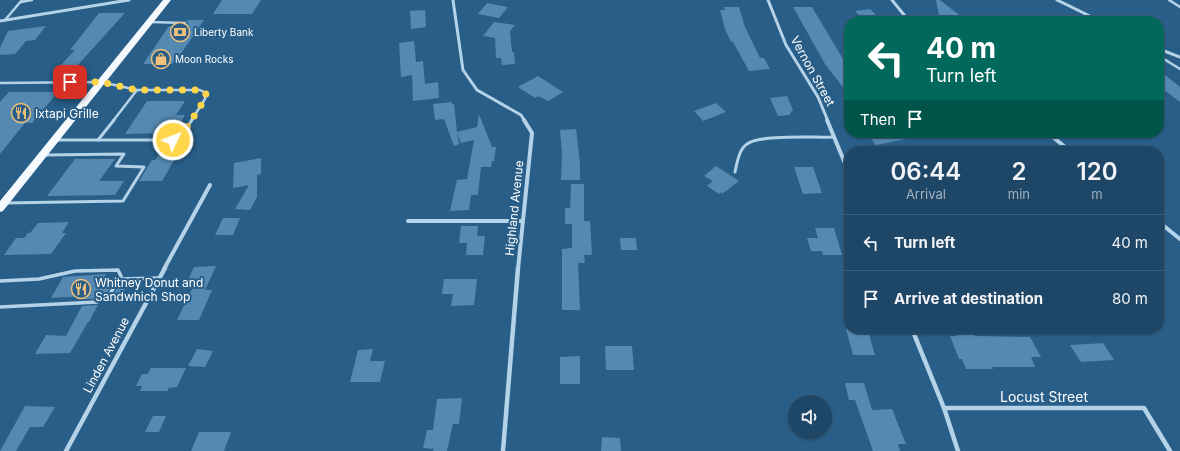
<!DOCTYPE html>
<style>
body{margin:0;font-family:Inter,sans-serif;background:#2b506f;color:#f1f3f6;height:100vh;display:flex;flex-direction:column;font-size:15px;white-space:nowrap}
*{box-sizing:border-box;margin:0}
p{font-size:13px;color:#a1b1bf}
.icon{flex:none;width:22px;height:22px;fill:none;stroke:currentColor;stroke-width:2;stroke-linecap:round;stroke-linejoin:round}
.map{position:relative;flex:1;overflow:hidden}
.details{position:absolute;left:844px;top:146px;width:320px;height:188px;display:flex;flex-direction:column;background:#1e4666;border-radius:16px;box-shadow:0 1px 3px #0004,0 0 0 1px #3c5e7a}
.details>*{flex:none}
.banner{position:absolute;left:844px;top:16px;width:320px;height:122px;border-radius:16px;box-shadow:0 1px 3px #0004,0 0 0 1px #3c5e7a;background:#00695c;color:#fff;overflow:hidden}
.tools{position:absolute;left:788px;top:395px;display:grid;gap:8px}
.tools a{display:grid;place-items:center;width:44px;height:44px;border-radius:50%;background:#1e4666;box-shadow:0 1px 3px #0004,0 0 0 1px #3c5e7a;font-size:20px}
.pin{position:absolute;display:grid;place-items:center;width:34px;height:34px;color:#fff;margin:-17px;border-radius:8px;box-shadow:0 2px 6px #0006}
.me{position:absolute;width:44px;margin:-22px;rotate:47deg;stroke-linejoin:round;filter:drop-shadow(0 0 3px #0008)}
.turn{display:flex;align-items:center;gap:14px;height:84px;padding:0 16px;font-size:18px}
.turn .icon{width:52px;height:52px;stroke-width:2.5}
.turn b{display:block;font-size:28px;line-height:34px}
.then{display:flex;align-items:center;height:38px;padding:0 16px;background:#0003;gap:8px;font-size:15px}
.eta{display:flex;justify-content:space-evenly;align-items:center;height:68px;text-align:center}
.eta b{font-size:24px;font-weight:600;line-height:28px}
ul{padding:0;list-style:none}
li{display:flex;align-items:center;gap:12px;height:56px;padding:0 16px;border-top:1px solid #3c5e7a}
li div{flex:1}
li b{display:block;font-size:15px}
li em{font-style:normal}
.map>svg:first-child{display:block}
.building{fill:#5589b1}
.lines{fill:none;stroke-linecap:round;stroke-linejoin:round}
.lane-far2{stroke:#b4d2e8;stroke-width:2.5}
.lane-far1{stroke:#b4d2e8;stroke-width:3}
.lane{stroke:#b4d2e8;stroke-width:3.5}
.street-far2{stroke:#b4d2e8;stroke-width:3}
.street-far1{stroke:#b4d2e8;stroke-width:4}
.street{stroke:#b4d2e8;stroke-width:4.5}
.primary{fill:#f6fafe;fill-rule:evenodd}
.route{stroke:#ffd54a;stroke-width:7;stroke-dasharray:0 12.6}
.labels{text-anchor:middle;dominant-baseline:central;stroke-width:4;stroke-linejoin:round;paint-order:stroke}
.far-poi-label{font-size:10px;fill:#fff;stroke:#285e88;text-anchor:start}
.street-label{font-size:12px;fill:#fff;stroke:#285e88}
.poi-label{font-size:12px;fill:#fff;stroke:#285e88;text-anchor:start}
.near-street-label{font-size:14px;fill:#fff;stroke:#285e88}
</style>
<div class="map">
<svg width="1180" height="451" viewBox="0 0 1180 451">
<rect width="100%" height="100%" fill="#285e88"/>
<!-- building -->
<g class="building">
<polygon points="222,0 261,0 252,14 213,14"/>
<polygon points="936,0 940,0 967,21 940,21"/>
<polygon points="487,3 508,7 499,18 478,14"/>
<polygon points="724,7 739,7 745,27 760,58 764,58 770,69 749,71 733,42 731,42 725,29 720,10 725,10"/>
<polygon points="793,7 812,7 849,69 849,95 825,64"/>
<polygon points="870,9 882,21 865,21 855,11"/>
<polygon points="425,10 426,27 411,29 410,11"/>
<polygon points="99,13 125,13 76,67 59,67 75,50 70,50"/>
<polygon points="187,20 204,20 180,55 178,55 172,64 143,64 169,26 186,26 188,23"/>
<polygon points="494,22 515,25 510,31 512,52 514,52 515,64 502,65 501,58 496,58 495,38 483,36"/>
<polygon points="46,26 35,40 26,41 15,54 0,55 0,48 8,31"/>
<polygon points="414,41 416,62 423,61 425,84 438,82 439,98 413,101 412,75 401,77 399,43"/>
<polygon points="1159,70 1180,87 1180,102 1159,86"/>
<polygon points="538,76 563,92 548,101 538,96 535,98 518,87"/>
<polygon points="9,92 58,92 32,123 25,123 0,154 0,102"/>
<polygon points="787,96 793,110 789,115 778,116 770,98"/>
<polygon points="147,101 185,101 176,115 185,115 176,130 168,133 125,134"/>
<polygon points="452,102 452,104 454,104 457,132 477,127 479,114 492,147 496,147 494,161 492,161 491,167 481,167 478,195 471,195 469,210 450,211 457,180 467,179 474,140 461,143 457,133 459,144 454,146 444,119 435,120 433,104"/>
<polygon points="716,103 726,112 703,121 694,111"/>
<polygon points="576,129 580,164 580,180 561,180 562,153 560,130"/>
<polygon points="866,133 906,133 906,139 876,145"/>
<polygon points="179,152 162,181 139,181 152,160 155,160 160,153"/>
<polygon points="261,158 261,174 257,175 257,197 250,210 235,209 249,185 233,188 234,163"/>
<polygon points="75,159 115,159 99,181 124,181 115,195 47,196"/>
<polygon points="716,166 739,181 722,194 721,192 719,194 707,186 713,181 704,176"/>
<polygon points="794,167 813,167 822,193 803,194"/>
<polygon points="571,184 584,184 584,221 590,221 592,255 584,255 585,263 578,263 580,310 562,310 562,249 572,248 572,224 565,224 565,208 570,208"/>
<polygon points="223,218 240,218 233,235 215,235"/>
<polygon points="69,222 62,233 66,233 51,254 4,255 16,238 24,238 28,233 30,233 38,223"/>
<polygon points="461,226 478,226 477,236 485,236 483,255 466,255 467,243 459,243"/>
<polygon points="815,228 834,228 842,255 823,255 822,251 811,251 807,238 818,238"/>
<polygon points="620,238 636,238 637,250 621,250"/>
<polygon points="216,266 205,290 212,290 199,320 177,320 195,283 187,283 194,267"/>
<polygon points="106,274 102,283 113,283 106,294 96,299 85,299 87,296 51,298 63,277"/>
<polygon points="444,279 477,279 474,305 451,306 453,294 442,294"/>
<polygon points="121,283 124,283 125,293 114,293"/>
<polygon points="98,305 89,322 88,322 70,353 35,354 46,335 66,336 82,306"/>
<polygon points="846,329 865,329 866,334 869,334 875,355 853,355"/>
<polygon points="954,329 972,329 975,336 979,336 1030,337 1041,357 1031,357 1035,367 992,367 993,369 966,369 962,359 959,359 950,336 957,336"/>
<polygon points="1103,343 1114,360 1081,362 1070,345"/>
<polygon points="605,346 632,346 634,370 606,370"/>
<polygon points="197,349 213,351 205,367 188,366"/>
<polygon points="373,349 370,361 385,361 380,382 350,382 358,350"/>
<polygon points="580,356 580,384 560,384 560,357"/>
<polygon points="151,368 186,368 177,387 169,388 167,391 140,391 142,386 136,386 142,374 148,374"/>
<polygon points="845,383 864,383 872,410 892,409 906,444 898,444 900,451 873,451 855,400 849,400"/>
<polygon points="462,398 459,424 453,424 447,451 433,451 434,449 423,448 427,430 433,430 437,399"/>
<polygon points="25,406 55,407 43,427 30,427 16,451 0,451"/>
<polygon points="153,416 166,416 159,432 145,432"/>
<polygon points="199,432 231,432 224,451 191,451"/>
<polygon points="602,437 620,438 621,451 601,451"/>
</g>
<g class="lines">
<!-- lane-far2 -->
<g class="lane-far2">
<polyline points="1169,0 1180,7"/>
<polyline points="21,2 32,0"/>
<polyline points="5,20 22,0"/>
<polyline points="150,22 185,23"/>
<polyline points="1159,56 1180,69"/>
<polyline points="0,83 101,82 137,90 200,90 206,93 205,99 191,121"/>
<polyline points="113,121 137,90"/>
</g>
<!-- lane-far1 -->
<g class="lane-far1">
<polyline points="57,140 173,140 182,135 192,120"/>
<polyline points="98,140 114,120"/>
<path d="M735 172C737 163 739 149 747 144 761 134 815 138 834 137"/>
<polyline points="6,203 123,201 144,167 116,166 124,154 45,155"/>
</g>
<!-- lane -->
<g class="lane">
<polyline points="119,279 159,278"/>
<polyline points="0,281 39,279 75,271 118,270 121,276 108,297 97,302 0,307"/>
</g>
<!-- street-far2 -->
<g class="street-far2">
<polyline points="453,0 463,70 477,90 521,115 525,121"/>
<polyline points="768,0 786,45 818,97 828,121"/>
<polyline points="892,0 909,21"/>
<polyline points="1057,0 1100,21"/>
<polyline points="0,21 129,0"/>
<polyline points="1159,49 1180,57"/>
</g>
<!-- street-far1 -->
<g class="street-far1">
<polyline points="827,120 849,173"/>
<polyline points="1048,133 1070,151"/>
<polyline points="408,221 522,221"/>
<polyline points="1159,222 1180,239"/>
<polyline points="164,269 210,185"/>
<polyline points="518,269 532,133 524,120"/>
</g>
<!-- street -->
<g class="street">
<polyline points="912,329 944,408 958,451"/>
<polyline points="944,408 1144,408 1170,451"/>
<polyline points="66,451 165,268"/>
<polyline points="503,451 518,268"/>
</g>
<!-- primary -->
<polygon class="primary" points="163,0 171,0 3,211 0,212 0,201"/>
</g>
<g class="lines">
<!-- route -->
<polyline class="route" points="70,82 101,82 137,90 200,90 206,93 205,99 182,135 173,140"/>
</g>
<!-- icons -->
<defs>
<symbol id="bank-ring" viewBox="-11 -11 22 22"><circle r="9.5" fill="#285e88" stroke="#f0bf7a" stroke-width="1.5"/><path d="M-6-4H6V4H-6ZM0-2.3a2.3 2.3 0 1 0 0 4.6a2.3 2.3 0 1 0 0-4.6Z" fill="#f0bf7a"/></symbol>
<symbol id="shop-ring" viewBox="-11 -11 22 22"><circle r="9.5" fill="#285e88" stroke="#f0bf7a" stroke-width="1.5"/><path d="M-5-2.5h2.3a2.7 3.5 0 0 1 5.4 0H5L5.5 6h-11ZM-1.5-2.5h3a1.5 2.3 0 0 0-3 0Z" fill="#f0bf7a"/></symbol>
<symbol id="restaurant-ring" viewBox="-11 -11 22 22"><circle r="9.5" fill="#285e88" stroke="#f0bf7a" stroke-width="1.5"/><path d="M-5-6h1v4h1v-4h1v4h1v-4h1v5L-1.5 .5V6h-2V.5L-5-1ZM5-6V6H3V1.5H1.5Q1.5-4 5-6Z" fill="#f0bf7a"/></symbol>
</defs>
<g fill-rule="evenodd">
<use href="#bank-ring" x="169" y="21" width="22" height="22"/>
<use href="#shop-ring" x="150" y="48" width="22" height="22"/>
<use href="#restaurant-ring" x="10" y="102" width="22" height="22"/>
<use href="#restaurant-ring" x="70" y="278" width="22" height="22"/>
</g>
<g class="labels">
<!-- far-poi labels -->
<g class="far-poi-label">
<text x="194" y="32">Liberty Bank</text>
<text x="175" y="59">Moon Rocks</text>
</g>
<!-- street labels -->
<g class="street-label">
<text transform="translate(813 71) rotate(61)">Vernon Street</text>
<text transform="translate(514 208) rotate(-84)">Highland Avenue</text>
<text transform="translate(106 355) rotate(-62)">Linden Avenue</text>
</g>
<!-- poi labels -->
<g class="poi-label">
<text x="35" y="113">Ixtapi Grille</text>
<text x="95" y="282">Whitney Donut and<tspan x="95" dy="14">Sandwhich Shop</tspan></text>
</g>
<!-- near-street labels -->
<g class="near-street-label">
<text x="1044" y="396">Locust Street</text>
</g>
</g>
</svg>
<div class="tools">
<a><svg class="icon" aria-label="sound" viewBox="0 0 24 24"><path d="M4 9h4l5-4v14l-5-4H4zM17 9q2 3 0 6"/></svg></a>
</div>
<div class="pin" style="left:70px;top:82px;background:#d93025"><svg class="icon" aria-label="arrive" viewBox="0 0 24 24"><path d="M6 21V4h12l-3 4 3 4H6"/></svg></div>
<svg class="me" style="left:173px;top:140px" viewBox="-20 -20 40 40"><circle r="17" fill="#ffd54a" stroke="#fff" stroke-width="3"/><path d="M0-11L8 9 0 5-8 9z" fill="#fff"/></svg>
<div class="banner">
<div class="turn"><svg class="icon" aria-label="left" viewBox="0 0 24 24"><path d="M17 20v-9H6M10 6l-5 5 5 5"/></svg><div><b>40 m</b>Turn left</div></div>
<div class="then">Then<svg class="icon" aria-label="arrive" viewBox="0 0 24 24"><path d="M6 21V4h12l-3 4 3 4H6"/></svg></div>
</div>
<section class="details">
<div class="eta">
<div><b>06:44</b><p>Arrival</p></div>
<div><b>2</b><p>min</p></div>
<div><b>120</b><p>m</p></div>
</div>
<ul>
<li><svg class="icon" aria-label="left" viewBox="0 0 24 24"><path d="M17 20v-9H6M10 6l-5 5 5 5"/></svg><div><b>Turn left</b></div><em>40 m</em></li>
<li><svg class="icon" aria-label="arrive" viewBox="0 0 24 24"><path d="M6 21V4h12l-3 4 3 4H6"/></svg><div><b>Arrive at destination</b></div><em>80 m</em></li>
</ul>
</section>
</div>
